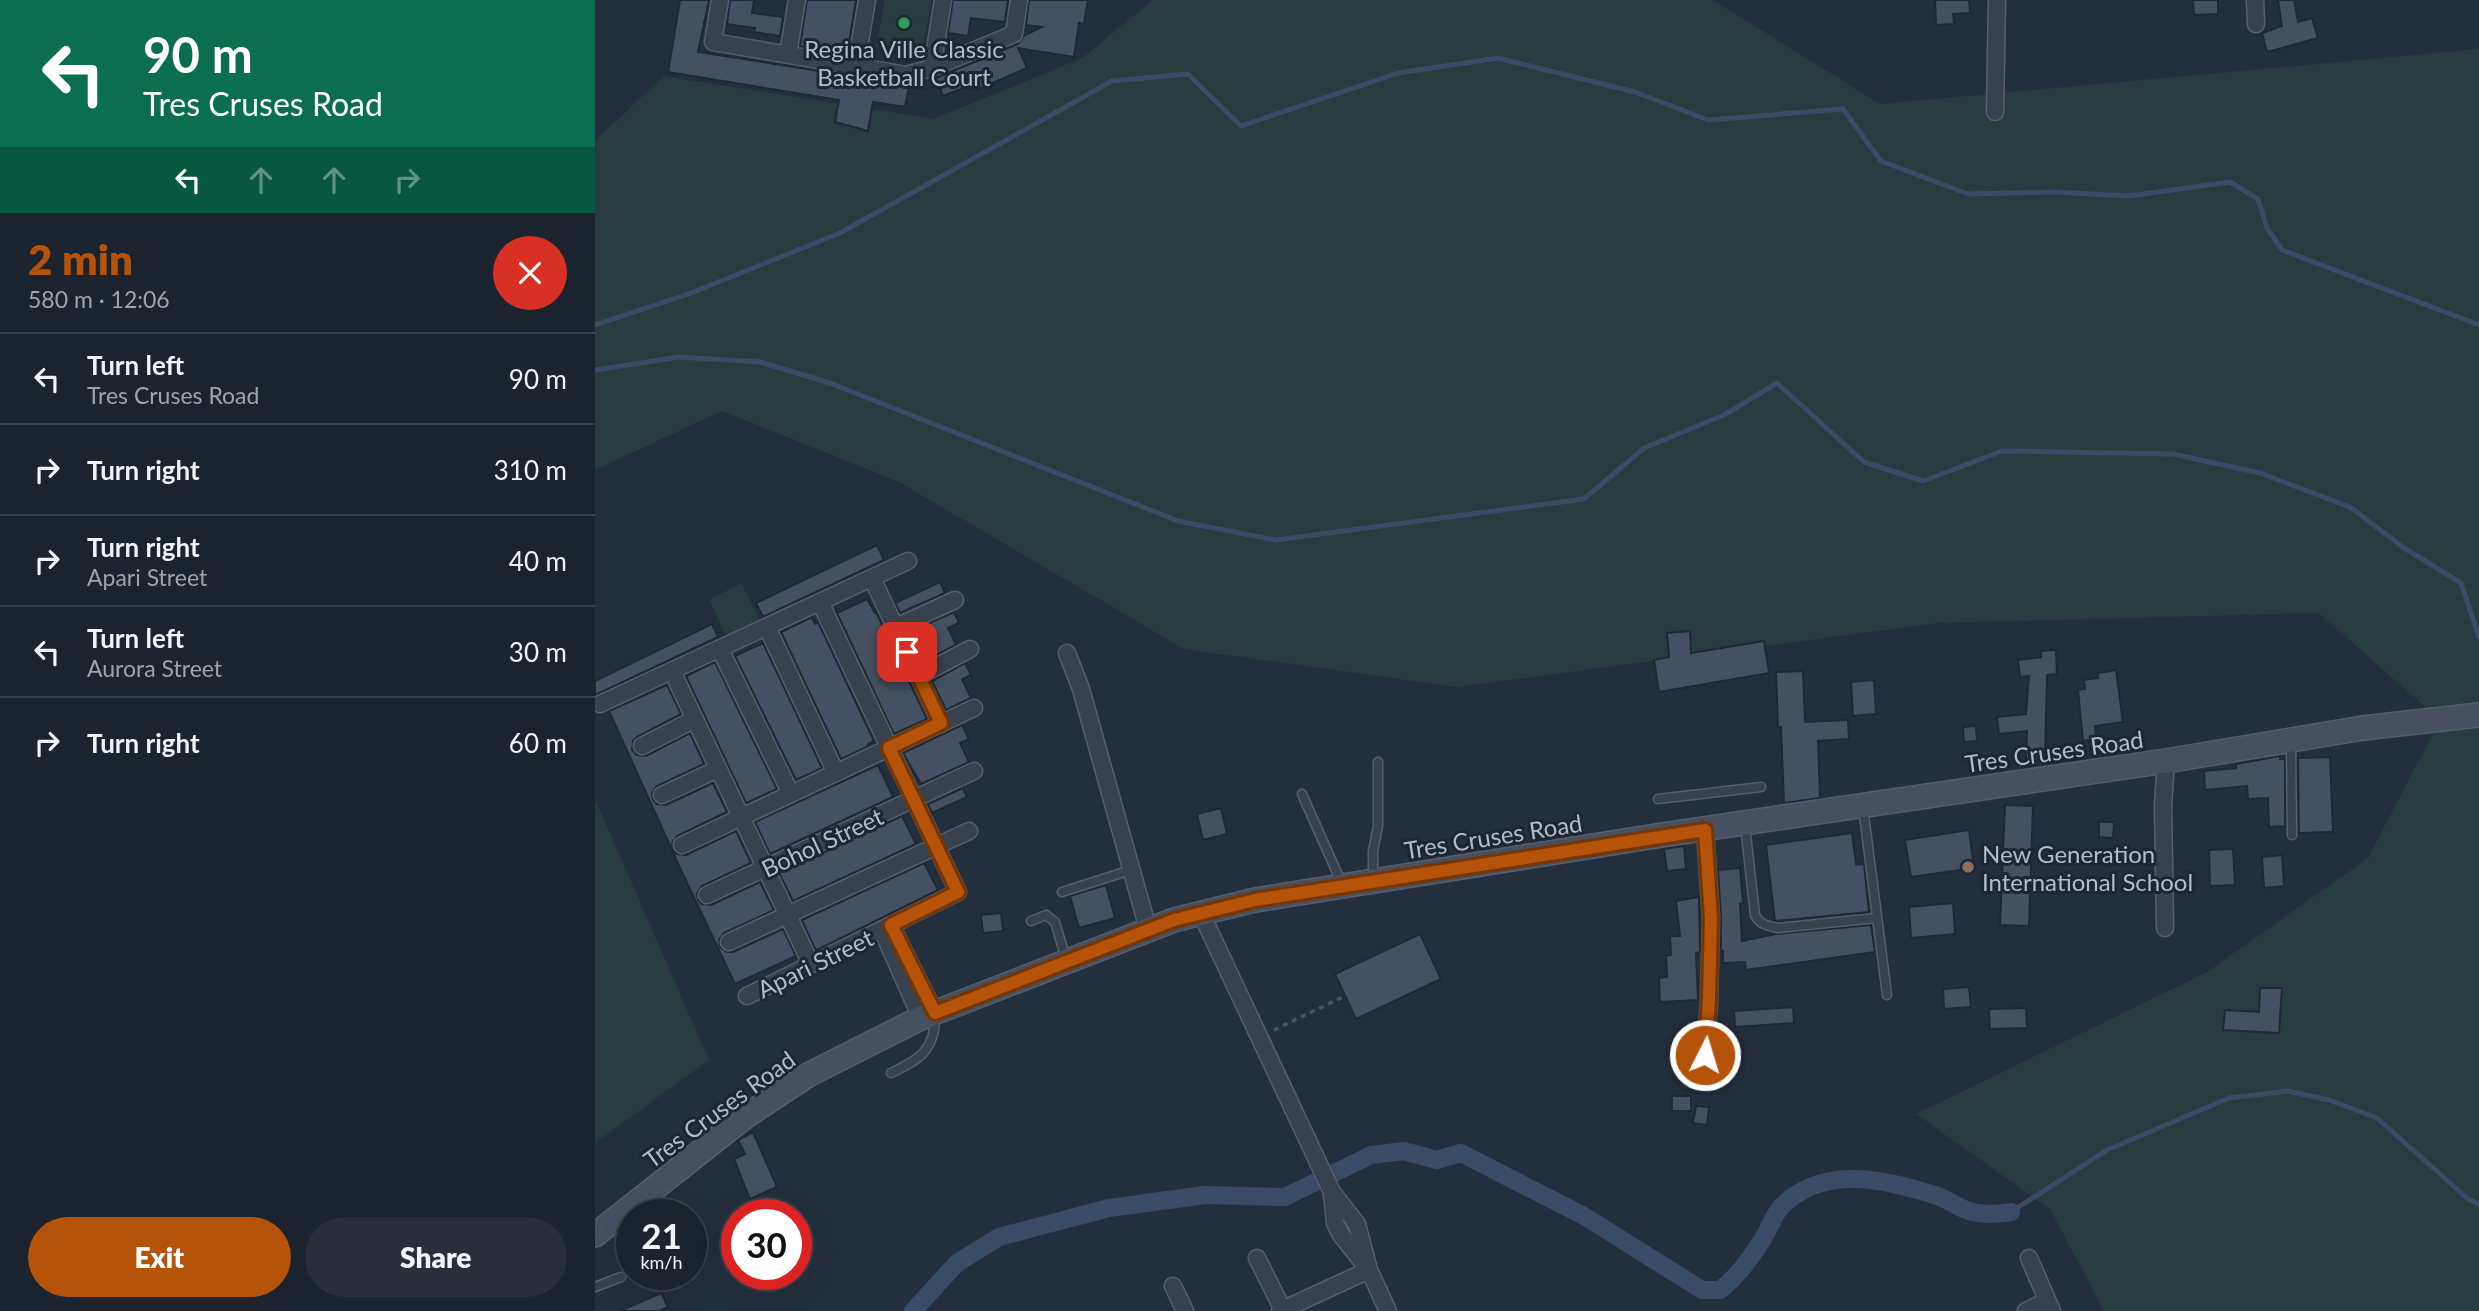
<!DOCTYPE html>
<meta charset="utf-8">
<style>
body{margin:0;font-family:Lato,sans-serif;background:#282f3a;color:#f1f3f6;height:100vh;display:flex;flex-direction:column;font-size:26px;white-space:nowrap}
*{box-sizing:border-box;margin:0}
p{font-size:23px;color:#a0a4aa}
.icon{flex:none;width:38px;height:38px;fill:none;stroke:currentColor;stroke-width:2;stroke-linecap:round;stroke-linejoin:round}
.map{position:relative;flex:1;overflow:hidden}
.panel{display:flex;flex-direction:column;background:#1b232e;width:595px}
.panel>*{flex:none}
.banner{background:#0b6e4f;color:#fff;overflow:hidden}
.speed{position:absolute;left:21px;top:1199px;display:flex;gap:14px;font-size:35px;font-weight:700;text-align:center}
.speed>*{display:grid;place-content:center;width:91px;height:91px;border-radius:50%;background:#1b232e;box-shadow:0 7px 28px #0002,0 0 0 2px #39404a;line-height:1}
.speed small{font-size:18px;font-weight:400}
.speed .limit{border:10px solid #d22;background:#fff;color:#111}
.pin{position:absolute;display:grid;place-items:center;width:60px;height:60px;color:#fff;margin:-30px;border-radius:14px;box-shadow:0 4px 10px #0006}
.me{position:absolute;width:77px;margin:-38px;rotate:5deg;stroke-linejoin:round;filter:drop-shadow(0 0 5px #0008)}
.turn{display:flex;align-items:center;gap:24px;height:147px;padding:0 28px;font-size:32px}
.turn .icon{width:91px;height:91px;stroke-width:2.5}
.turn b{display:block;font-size:49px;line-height:60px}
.lanes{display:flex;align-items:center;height:66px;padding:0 28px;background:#0003;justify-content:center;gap:35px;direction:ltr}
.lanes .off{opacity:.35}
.round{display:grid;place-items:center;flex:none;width:74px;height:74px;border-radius:37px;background:#282f3a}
.headline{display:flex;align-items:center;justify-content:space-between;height:119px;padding:0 28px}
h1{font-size:42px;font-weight:800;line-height:52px;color:#b45309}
.action{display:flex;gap:14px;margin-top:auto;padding:14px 28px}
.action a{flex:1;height:80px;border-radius:42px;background:#b45309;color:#fff;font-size:28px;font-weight:800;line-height:80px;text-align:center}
.action a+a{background:#282f3a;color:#f1f3f6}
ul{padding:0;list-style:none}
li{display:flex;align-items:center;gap:21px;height:91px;padding:0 28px;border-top:2px solid #39404a}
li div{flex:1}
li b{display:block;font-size:26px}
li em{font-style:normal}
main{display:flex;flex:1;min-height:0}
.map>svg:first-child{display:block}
.green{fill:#263c3f}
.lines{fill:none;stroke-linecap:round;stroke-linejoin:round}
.stream{stroke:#394c67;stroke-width:5}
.canal{stroke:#394c67;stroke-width:18}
.building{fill:#455162;stroke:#1f2835;stroke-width:2}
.service-casing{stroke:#565f6c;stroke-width:11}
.minor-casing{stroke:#565f6c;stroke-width:19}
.secondary-casing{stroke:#565f6c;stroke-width:26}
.path{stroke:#44595c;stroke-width:3.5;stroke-dasharray:5 5;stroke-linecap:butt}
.service{stroke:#38414e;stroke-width:8}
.minor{stroke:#38414e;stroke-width:16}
.secondary{stroke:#465061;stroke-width:23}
.route-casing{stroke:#753606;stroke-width:18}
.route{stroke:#b45309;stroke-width:12}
.leisure-dot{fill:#2e9e5b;stroke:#1d2633;stroke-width:2.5}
.education-dot{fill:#8d6e63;stroke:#1d2633;stroke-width:2.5}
.labels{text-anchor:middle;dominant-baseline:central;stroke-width:6;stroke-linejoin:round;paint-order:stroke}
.poi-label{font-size:24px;fill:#b4bcc9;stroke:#1d2633}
.street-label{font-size:24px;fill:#b4bcc9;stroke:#1d2633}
</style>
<main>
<section class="panel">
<div class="banner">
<div class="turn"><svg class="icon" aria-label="left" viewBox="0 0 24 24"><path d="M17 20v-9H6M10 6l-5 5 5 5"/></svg><div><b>90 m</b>Tres Cruses Road</div></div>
<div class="lanes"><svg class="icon" aria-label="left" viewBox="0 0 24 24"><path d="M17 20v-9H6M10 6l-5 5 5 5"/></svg><svg class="icon off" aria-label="ahead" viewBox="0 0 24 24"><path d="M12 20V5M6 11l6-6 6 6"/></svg><svg class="icon off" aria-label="ahead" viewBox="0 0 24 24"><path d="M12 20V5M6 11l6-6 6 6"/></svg><svg class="icon off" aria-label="right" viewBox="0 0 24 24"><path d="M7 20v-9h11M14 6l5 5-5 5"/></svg></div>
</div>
<div class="headline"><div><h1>2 min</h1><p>580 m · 12:06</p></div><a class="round" style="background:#d93025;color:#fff"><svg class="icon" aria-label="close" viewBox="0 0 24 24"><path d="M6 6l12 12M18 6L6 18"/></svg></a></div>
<ul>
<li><svg class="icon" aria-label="left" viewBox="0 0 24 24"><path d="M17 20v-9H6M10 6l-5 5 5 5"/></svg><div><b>Turn left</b><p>Tres Cruses Road</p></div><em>90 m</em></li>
<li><svg class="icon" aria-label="right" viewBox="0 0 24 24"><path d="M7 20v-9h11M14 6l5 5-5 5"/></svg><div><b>Turn right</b></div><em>310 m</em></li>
<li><svg class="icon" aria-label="right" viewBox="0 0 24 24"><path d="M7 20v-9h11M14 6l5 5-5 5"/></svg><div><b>Turn right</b><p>Apari Street</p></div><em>40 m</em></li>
<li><svg class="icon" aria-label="left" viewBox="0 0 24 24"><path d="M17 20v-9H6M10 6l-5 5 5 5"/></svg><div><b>Turn left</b><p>Aurora Street</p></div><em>30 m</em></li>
<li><svg class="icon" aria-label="right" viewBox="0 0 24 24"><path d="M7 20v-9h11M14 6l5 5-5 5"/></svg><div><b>Turn right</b></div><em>60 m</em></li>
</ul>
<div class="action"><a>Exit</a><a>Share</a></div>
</section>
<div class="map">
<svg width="1884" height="1311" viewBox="0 0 1884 1311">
<rect width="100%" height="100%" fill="#242f3e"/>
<!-- green -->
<g class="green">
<polygon points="290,0 337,0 326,55 281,47"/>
<polygon points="558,0 1118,0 1285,104 1884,49 1884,1311 1509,1311 1455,1209 1321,1114 1612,972 1773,858 1845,720 1724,613 1342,623 862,687 589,649 304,482 127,411 0,470 0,141 69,76 339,119 487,58"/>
<polygon points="146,583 165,620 132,637 114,600"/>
<polygon points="0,799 114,1060 0,1143"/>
</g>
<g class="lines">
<!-- stream -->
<g class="stream">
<polyline points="0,325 96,293 245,233 517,81 593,74 646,126 803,73 903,58 1040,92 1113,120 1248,109 1286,161 1373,194 1458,192 1534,196 1635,182 1663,199 1672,228 1687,250 1884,325"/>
<polyline points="0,370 84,357 165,362 235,383 583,521 681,540 989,499 1049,448 1129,415 1182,383 1269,462 1328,481 1407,451 1578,454 1665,473 1755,507 1809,548 1866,583 1884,637"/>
<polyline points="1416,1212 1512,1150 1634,1098 1693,1091 1734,1100 1782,1118 1873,1199 1884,1204"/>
</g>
<!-- canal -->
<path class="canal" d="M318 1311 362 1263 404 1237 514 1208 610 1195 690 1197 776 1155 809 1151 842 1160 866 1153 989 1216 1107 1290H1125C1142 1277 1154 1260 1166 1242 1178 1224 1177 1212 1196 1198 1239 1166 1293 1181 1340 1195 1350 1198 1359 1205 1369 1209 1385 1216 1399 1214 1416 1212"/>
</g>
<!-- building -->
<g class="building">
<polygon points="85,0 114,0 103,52 314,85 310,107 278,102 273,131 240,122 244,100 73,72"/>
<polygon points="135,0 159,0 157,13 188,17 185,36 159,32 160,28 132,24"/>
<polygon points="212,0 261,0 252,54 205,46"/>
<polygon points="358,0 413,0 410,22 376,18 373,36 353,33"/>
<polygon points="434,0 493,0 489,24 484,23 479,57 423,48 432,68 379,91 376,85 348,96 341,78 423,44 430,35 447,27 431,25"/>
<polygon points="1340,0 1374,0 1375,13 1358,14 1359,24 1341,25"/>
<polygon points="1598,0 1623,0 1623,14 1599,15"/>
<polygon points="1683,0 1699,0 1703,22 1717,18 1723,38 1672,52 1667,33 1687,26"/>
<polygon points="282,545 289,560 168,617 161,603"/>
<polygon points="345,582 350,593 305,613 300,603"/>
<polygon points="272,599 280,613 281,612 332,719 299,734 242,613"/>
<polygon points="359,612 364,623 353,628 361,645 328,662 314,632"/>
<polygon points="217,617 220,624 223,622 279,741 273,744 274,746 246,759 186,632"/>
<polygon points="117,624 123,637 0,695 0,681"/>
<polygon points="1095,631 1096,653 1169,641 1174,673 1064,692 1059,660 1074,657 1072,633"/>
<polygon points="168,643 227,768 201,780 140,656"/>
<polygon points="1461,650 1462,674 1452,675 1450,760 1431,759 1432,731 1404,734 1402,717 1431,714 1434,676 1425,677 1423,660 1446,657 1446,651"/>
<polygon points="120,662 182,789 151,803 91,676"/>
<polygon points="370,663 376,675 367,679 376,698 351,710 337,681"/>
<polygon points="1521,670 1528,722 1500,726 1501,739 1488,741 1483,690 1490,689 1489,680 1503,678 1503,673"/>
<polygon points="1208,671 1210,722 1253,720 1254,739 1223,741 1225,798 1189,803 1186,727 1183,727 1181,672"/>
<polygon points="1279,680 1281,714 1258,716 1256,682"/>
<polygon points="72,685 86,714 42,737 38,741 37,750 42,755 51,756 95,733 109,764 62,786 57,793 58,800 62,804 71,805 118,783 132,812 82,836 77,843 78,850 82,854 91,855 141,831 156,863 107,886 102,893 103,900 107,904 116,905 165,882 179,910 129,933 124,940 125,947 132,952 138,952 188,929 201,956 140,984 86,870 14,711"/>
<polygon points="367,725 374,739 365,743 374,762 326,784 308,753"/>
<polygon points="1381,726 1382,741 1369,742 1368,727"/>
<polygon points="1685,756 1685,759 1690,759 1690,826 1674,827 1673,798 1653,799 1652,786 1610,790 1609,771 1641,768 1641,764"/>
<polygon points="1735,757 1738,832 1704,833 1703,758"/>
<polygon points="283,765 298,797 175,854 160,822"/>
<polygon points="368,788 372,797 337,813 333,804"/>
<polygon points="1410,805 1438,806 1434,926 1405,925"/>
<polygon points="626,808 632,834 608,840 602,814"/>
<polygon points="307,816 321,844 198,901 184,873"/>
<polygon points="1504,822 1519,822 1518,838 1504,837"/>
<polygon points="1374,830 1379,868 1316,877 1310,840"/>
<polygon points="1257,833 1261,865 1269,864 1274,912 1180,921 1171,845"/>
<polygon points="1089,846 1091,869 1072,871 1069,849"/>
<polygon points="1638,849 1640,885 1615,886 1614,850"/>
<polygon points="1687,855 1689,886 1669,888 1667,857"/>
<polygon points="329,863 343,890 222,950 219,947 207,920"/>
<polygon points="1145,868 1148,903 1145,904 1147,941 1181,934 1276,925 1280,952 1151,970 1150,962 1128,963 1128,951 1126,951 1126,917 1123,870"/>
<polygon points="511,885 520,918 484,928 475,896"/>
<polygon points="1104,897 1105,952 1101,953 1103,1000 1065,1002 1064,978 1072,977 1071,956 1076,955 1075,936 1085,936 1081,901"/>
<polygon points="1358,903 1360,934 1316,938 1314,907"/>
<polygon points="406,913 408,931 388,933 386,915"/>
<polygon points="825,934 846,979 761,1019 740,974"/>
<polygon points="1374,987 1376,1007 1349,1009 1348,989"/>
<polygon points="1665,988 1687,988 1684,1033 1628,1030 1630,1010 1664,1012"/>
<polygon points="1198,1007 1199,1023 1140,1027 1139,1011"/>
<polygon points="1431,1008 1432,1028 1395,1029 1394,1009"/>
<rect x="1077" y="1096" width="19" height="15"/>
<polygon points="1101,1106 1114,1107 1112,1125 1098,1123"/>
<polygon points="158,1132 182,1187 155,1199 139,1159 150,1154 143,1140"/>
<polygon points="66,1293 73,1307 65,1311 25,1311"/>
</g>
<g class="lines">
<defs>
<g id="service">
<polyline points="1696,743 1697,835"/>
<polyline points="707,794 747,884"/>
<polyline points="1063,799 1166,787"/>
<polyline points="1268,807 1292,995"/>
<path d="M1150 825 1160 915C1165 925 1173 926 1183 928L1281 918"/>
<polyline points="778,879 778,851 783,826 783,762"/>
<polyline points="467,892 536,870"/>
<polyline points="436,921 451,915 460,922 471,959"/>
<path d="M296 1073C324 1060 340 1050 340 1017"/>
<polyline points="0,1287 26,1277"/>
</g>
<g id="minor">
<polyline points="125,0 118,42 311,75 337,68 419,34 424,0"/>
<polyline points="1660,0 1661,24"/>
<polyline points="193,54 202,0"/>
<polyline points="261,66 272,0"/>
<polyline points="337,68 348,0"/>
<polyline points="1400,112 1402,0"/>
<polyline points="277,578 346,724"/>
<polyline points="172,627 241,773"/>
<polyline points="301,627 360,600"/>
<polyline points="125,649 196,794"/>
<polyline points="472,653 486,689 553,929"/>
<polyline points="77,671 216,964"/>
<polyline points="324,676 375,649"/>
<polyline points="5,704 313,561"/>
<polyline points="47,746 100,719"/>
<polyline points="67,795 123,769"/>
<polyline points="87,845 379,708"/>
<polyline points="112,895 379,771"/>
<polyline points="606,913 737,1192 762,1224 774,1270 793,1311"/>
<polyline points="296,925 340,1013"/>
<polyline points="1570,928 1568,805 1571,761"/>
<polyline points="288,932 326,1018"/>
<polyline points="134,942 374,831"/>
<polyline points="152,996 363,892 225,602"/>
<polyline points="1108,1082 1114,1001 1116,918 1110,830"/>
<polyline points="737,1193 740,1223 746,1235 770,1265"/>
<polyline points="662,1258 688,1310"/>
<polyline points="1434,1258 1457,1311"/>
<polyline points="578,1286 590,1311"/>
<polyline points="685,1311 774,1270"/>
<polyline points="1431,1311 1452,1301"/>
</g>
<polyline id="secondary" points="0,1235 151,1116 215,1074 326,1018 579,920 660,900 1067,835 1571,761 1768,728 1884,715"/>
</defs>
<!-- service casing -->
<use href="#service" class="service-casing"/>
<!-- minor casing -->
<use href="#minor" class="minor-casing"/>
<!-- secondary casing -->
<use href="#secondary" class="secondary-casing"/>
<!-- path -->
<polyline class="path" points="679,1030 750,996"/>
<!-- service -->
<use href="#service" class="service"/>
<!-- minor -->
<use href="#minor" class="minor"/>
<!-- secondary -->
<use href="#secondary" class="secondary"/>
</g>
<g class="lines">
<defs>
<polyline id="route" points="312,652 346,723 294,748 363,892 296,925 340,1013 579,920 660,900 1110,830 1116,918 1114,1000 1110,1055"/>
</defs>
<!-- route casing -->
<use href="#route" class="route-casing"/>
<!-- route -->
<use href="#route" class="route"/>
</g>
<!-- markers -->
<circle class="leisure-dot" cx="309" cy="23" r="7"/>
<circle class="education-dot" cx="1373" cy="867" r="7"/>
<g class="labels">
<!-- poi labels -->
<g class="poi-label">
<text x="309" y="48">Regina Ville Classic<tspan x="309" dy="28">Basketball Court</tspan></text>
<text x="1387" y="853" text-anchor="start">New Generation<tspan x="1387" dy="28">International School</tspan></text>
</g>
<!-- street labels -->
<g class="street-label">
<text transform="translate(1459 751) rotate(-8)">Tres Cruses Road</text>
<text transform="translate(898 836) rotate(-9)">Tres Cruses Road</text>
<text transform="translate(227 842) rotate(-25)">Bohol Street</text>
<text transform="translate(220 963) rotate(-26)">Apari Street</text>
<text transform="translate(124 1109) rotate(-36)">Tres Cruses Road</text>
</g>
</g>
</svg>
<div class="speed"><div>21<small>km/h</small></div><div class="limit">30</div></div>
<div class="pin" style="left:312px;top:652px;background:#d93025"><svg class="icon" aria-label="arrive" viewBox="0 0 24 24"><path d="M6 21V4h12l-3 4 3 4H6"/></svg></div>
<svg class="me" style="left:1110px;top:1055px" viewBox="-20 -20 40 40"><circle r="17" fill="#b45309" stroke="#fff" stroke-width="3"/><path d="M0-11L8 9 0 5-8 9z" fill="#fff"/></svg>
</div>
</main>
